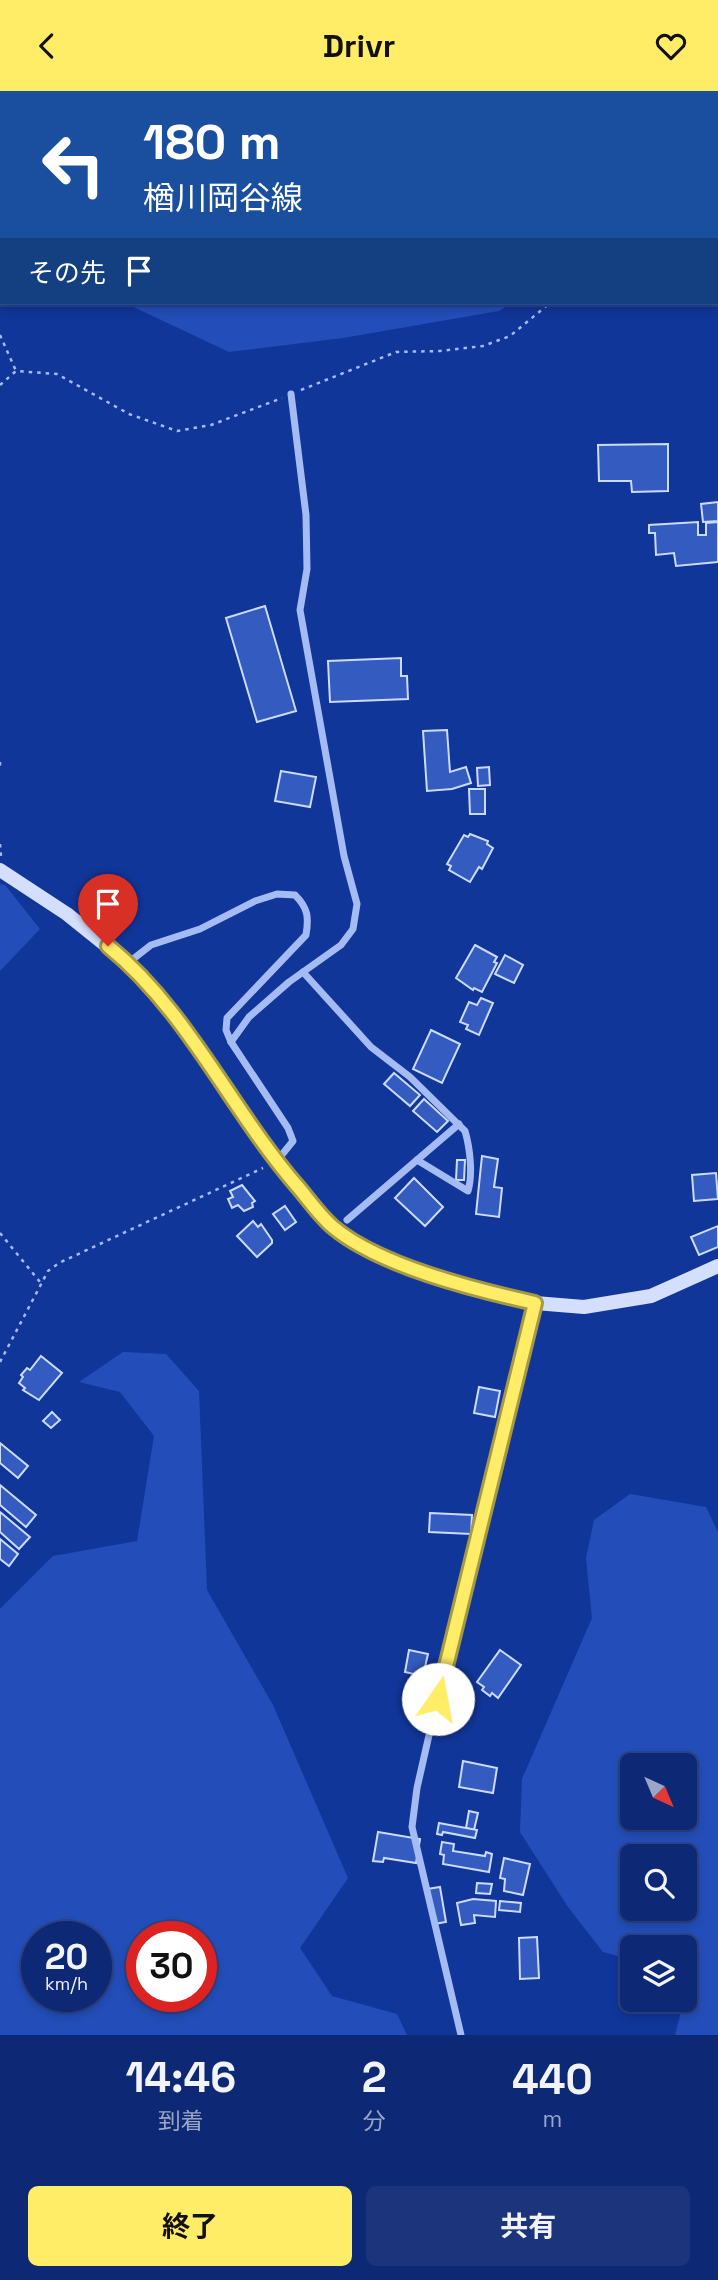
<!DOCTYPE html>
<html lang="ja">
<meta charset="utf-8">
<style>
body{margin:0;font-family:"Space Grotesk","Noto Sans JP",sans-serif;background:#1b347c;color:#f1f3f6;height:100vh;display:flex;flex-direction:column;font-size:26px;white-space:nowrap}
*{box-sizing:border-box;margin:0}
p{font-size:23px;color:#9aa6c5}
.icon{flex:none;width:38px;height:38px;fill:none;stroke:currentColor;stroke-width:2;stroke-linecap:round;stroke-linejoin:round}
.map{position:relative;height:1944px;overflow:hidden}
.details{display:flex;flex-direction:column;background:#0d2874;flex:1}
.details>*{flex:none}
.banner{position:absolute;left:0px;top:0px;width:719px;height:214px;box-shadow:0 4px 10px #0003,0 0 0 2px #2d4486;background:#1a4fa0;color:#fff;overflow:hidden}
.needle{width:46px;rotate:136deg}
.buttons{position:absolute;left:620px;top:1662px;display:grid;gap:14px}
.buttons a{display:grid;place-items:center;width:77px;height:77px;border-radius:10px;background:#0d2874;box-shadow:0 4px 10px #0003,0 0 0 2px #2d4486;font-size:35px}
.speed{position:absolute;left:21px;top:1830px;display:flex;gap:14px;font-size:35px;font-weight:700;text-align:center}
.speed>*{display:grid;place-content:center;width:91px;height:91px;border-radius:50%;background:#0d2874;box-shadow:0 4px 10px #0003,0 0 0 2px #2d4486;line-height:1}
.speed small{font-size:18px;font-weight:400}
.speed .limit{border:10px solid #d22;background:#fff;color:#111}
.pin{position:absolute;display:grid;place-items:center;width:60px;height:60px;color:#fff;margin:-72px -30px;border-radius:50% 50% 50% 0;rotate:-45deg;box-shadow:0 0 7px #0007}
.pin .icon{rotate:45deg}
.me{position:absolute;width:77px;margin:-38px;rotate:12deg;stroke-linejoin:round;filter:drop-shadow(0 0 5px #0008)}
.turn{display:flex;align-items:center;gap:24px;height:147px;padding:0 28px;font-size:32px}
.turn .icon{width:91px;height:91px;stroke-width:2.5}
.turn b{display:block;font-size:49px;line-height:60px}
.then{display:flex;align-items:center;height:66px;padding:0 28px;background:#0003;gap:14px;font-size:26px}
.eta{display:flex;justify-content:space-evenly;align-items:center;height:119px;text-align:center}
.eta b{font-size:42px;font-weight:700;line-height:49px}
.action{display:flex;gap:14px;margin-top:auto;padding:14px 28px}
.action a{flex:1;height:80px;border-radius:10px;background:#ffec67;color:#111;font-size:28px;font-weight:700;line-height:80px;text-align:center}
.action a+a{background:#1b347c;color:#f1f3f6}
header{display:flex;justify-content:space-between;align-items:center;height:91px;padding:0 28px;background:#ffec67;color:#111;font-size:32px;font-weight:700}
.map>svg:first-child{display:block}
.green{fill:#234eb9;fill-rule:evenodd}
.building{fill:#345cc0;stroke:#ccdafe;stroke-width:2}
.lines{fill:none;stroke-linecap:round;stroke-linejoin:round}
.path{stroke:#a4bbf4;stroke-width:2.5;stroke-dasharray:3.5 5;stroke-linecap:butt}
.minor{stroke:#a4bbf4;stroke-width:7}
.secondary{stroke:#d4dffd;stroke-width:14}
.route-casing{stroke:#a69943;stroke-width:18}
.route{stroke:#ffec67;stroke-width:12}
</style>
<header><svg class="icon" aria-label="back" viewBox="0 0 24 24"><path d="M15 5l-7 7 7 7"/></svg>Drivr<svg class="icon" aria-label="heart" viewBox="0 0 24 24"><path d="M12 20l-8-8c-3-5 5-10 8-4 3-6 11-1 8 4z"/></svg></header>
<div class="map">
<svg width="718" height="1944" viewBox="0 0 718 1944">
<rect width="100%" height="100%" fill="#11369a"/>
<!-- green -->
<g class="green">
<polygon points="0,0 718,0 718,44 718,2 2,2 0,164"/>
<polygon points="125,212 511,212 499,220 343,247 229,261"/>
<polygon points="0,793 5,794 40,838 0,880"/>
<path d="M123 1261 166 1263 199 1300 207 1499 273 1614 348 1787 300 1857 332 1905 397 1923 407 1944H0V1518L53 1465 137 1450 154 1345 120 1301 79 1291ZM96 1846V1906H37V1846ZM201 1846V1906H142V1846Z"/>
<path d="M630 1403 706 1416 718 1441V1944H675L684 1909V1857H632V1869L603 1861 568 1816 520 1741 522 1688 592 1527 586 1467 594 1429ZM632 1675H684V1727H632ZM632 1766H684V1818H632Z"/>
</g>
<!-- building -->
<g class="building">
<polygon points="668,353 668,400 632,401 631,390 599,390 598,354"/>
<polygon points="718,411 718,430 703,431 701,413"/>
<polygon points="698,431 698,444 706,444 706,432 718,431 718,471 676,475 674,462 656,464 655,442 649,442 649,434"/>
<polygon points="265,515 296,620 257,631 226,527"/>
<polygon points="401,567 401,585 407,585 408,608 330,611 328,570"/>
<polygon points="447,639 450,681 466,676 471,692 452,698 427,700 423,640"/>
<polygon points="489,676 490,694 478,695 477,677"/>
<polygon points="281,680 316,686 310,716 275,710"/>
<polygon points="469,698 485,698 485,723 470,723"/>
<polygon points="470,743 488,750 487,753 493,757 482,778 479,776 470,791 449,779 451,775 447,773 464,744 468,746"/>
<polygon points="475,854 497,866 494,871 497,872 482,901 474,897 473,899 456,887"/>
<polygon points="505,864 523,874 514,892 495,883"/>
<polygon points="481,907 493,912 479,944 466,938 468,934 460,931 469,911 477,914"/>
<polygon points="431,939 460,953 442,992 413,978"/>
<polygon points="394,982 420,1004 410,1015 384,993"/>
<polygon points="424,1008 448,1030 437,1041 413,1020"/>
<polygon points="482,1065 498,1068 494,1096 502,1097 499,1126 476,1123"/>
<polygon points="457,1069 465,1069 464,1089 456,1089"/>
<polygon points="716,1082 718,1108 694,1110 692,1084"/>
<polygon points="414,1087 443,1116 425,1135 395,1107"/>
<polygon points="242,1094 255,1110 252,1112 253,1116 244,1120 238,1114 232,1117 228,1108 233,1106 230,1100"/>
<polygon points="285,1115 296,1131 285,1139 273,1123"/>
<polygon points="253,1130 258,1136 261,1133 272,1149 272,1152 257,1166 237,1145"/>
<polygon points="718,1135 718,1156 699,1164 691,1146"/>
<polygon points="41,1265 62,1282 39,1309 23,1299 25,1297 19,1292 23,1286 21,1284 27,1277 30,1279"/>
<polygon points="479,1296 500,1300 495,1326 474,1322"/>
<polygon points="52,1321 60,1329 51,1337 43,1330"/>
<polygon points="0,1352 28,1375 18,1387 0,1372"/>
<polygon points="0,1394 36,1424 26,1436 0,1414"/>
<polygon points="0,1421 30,1446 19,1458 0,1441"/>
<polygon points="430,1422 472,1424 471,1443 429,1441"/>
<polygon points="0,1448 18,1463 9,1475 0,1468"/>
<polygon points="409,1559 428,1563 423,1585 405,1581"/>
<polygon points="500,1559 521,1574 498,1607 492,1602 490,1605 482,1599 484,1596 477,1591"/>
<polygon points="425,1582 439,1585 435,1603 415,1599 418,1584 424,1586"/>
<polygon points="463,1670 497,1677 493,1702 459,1696"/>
<polygon points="469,1720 478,1722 474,1739 466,1737"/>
<polygon points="439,1732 477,1739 475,1747 443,1741 442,1744 437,1743"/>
<polygon points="378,1741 420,1748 416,1772 384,1767 383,1771 373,1770"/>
<polygon points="442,1751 454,1753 453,1760 485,1765 486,1761 492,1763 489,1781 443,1773 444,1764 440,1763"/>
<polygon points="504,1767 530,1773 523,1804 504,1800 505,1788 500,1787"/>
<polygon points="477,1792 492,1793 490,1803 476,1802"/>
<polygon points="440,1796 446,1831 434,1833 427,1798"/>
<polygon points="473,1808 496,1810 495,1826 474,1824 475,1832 461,1834 457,1812"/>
<polygon points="500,1810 521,1812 520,1821 499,1819"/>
<polygon points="537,1846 539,1887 520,1888 519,1847"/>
</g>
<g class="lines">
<!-- path -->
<g class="path">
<polyline points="466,0 470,2"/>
<polyline points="608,0 610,2"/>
<polyline points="718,43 718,42"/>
<polyline points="0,244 16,280"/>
<polyline points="0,294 16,280 57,283 129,323 177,340 211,334 282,307"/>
<polyline points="301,299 396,261 440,260 483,255 510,245 550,212"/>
<polyline points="0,671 0,677"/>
<polyline points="0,753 1,765"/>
<polyline points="0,1142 40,1191"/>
<polyline points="0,1271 48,1180 59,1172 263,1077"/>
</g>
<!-- minor -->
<g class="minor">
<path d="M128 872 151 854 200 838 255 810 277 803 295 804C308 817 309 826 306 844L227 927 226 939 231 951 288 1037 293 1050 276 1071"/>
<path d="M303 881 371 956 410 986 465 1040C470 1057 473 1083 468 1100L417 1069"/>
<polyline points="231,951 249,926 289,891 341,854 353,838 357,813 344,765 300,519 307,478 306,424 291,303"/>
<polyline points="347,1129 459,1033"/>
<polyline points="461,1944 412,1736 417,1697 447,1565 535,1212"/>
</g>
<!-- secondary -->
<polyline class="secondary" points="0,779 67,823 128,872 181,934 276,1071 332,1136 376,1163 425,1182 508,1206 535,1212 584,1216 651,1205 718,1175"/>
</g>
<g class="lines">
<defs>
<path id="route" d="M108 855C188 920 231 1019 298 1096 309 1109 320 1125 333 1136 379 1175 476 1199 535 1212L438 1608"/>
</defs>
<!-- route casing -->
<use href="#route" class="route-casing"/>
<!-- route -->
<use href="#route" class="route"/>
</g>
</svg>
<div class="buttons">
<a><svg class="needle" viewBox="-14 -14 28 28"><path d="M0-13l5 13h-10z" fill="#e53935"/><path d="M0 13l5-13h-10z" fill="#9aa6c5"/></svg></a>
<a><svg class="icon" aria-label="search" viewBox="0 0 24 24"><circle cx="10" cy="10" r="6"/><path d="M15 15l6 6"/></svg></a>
<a><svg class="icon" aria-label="layers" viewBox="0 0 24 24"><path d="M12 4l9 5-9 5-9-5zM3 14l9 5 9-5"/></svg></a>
</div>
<div class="speed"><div>20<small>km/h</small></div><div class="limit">30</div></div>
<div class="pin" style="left:108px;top:855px;background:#d93025"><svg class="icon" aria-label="arrive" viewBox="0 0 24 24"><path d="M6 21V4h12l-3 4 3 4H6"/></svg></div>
<svg class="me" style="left:438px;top:1608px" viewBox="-20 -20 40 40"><circle r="19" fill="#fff"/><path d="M0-13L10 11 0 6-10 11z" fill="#ffec67"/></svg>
<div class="banner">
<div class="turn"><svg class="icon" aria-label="left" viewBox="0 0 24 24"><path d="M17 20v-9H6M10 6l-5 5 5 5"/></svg><div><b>180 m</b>楢川岡谷線</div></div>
<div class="then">その先<svg class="icon" aria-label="arrive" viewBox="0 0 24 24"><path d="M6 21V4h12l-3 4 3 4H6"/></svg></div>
</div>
</div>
<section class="details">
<div class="eta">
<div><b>14:46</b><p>到着</p></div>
<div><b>2</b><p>分</p></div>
<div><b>440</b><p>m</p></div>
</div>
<div class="action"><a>終了</a><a>共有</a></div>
</section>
